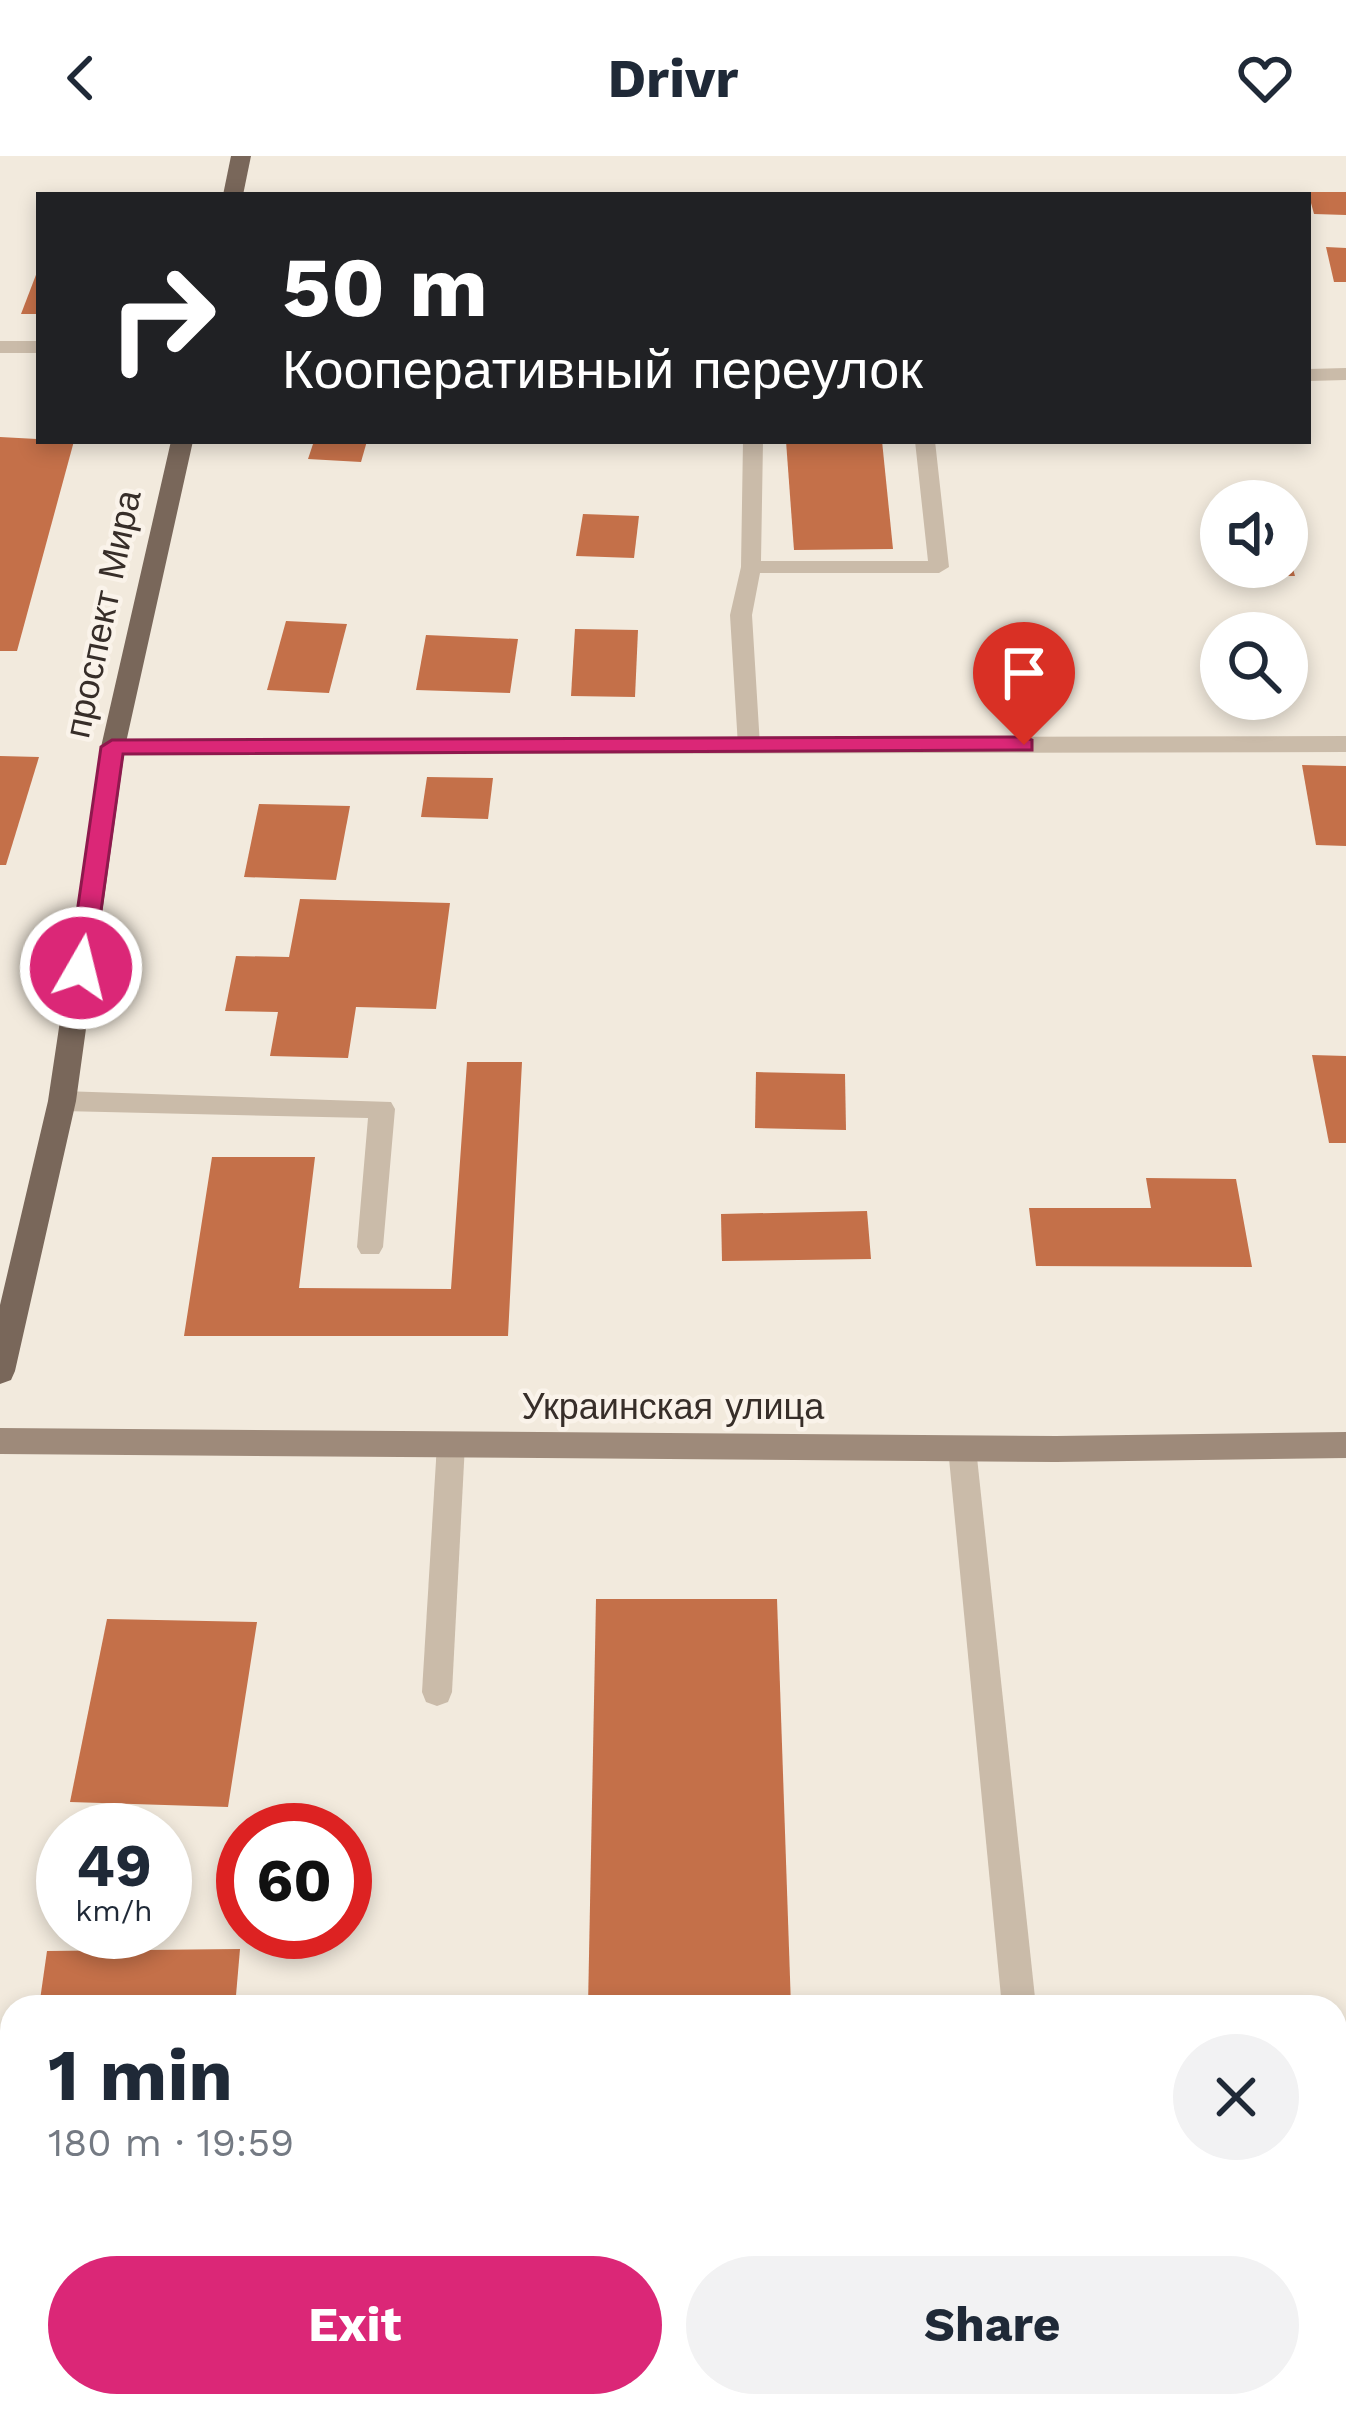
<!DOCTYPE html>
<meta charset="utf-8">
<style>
body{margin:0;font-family:"Work Sans",sans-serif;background:#f2f2f3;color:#1f2937;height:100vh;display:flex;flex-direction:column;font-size:45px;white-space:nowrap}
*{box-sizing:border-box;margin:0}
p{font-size:39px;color:#747a83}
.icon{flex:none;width:66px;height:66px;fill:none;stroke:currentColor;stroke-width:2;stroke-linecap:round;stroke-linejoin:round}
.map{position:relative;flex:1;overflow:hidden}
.details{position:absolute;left:0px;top:1839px;width:1347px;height:423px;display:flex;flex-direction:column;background:#fff;border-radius:36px 36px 0 0;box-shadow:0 6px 18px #0003}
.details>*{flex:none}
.hud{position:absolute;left:36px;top:36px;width:1275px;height:252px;border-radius:0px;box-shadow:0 6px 18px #0003;background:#202124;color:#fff;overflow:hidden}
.tools{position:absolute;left:1200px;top:324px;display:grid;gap:24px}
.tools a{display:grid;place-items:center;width:108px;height:108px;border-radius:50%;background:#fff;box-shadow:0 6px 18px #0003;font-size:60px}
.speed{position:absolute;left:36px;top:1647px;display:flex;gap:24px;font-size:60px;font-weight:700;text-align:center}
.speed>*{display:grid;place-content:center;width:156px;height:156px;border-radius:50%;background:#fff;box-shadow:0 6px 18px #0003;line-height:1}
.speed small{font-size:30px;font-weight:400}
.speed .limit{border:18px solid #d22;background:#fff;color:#111}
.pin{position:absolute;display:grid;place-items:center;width:102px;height:102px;color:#fff;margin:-123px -51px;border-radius:50% 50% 50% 0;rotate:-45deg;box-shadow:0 0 12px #0007}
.pin .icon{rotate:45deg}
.me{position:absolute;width:132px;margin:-66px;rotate:8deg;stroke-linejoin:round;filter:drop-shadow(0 0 9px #0008)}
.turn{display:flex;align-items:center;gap:42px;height:252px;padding:0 48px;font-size:54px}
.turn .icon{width:156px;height:156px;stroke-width:2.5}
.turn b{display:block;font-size:84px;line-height:102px}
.round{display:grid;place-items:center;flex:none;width:126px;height:126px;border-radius:63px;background:#f2f2f3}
.overview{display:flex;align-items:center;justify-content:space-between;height:204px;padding:0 48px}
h1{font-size:72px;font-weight:700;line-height:90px}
.cta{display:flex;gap:24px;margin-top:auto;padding:24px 48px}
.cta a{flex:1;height:138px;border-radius:72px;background:#db2777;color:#fff;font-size:48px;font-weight:700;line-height:138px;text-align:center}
.cta a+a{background:#f2f2f3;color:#1f2937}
header{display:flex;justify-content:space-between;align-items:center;height:156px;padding:0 48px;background:#fff;font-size:54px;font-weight:700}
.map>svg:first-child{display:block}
.building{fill:#c47049}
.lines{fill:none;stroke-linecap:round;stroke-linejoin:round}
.service{fill:#cabba9;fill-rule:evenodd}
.minor{fill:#cabba9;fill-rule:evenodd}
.secondary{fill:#9e8a7a;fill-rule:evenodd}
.primary{fill:#79675a;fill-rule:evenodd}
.route{fill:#db2777;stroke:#8e194d;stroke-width:3}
.labels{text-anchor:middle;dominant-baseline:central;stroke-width:9;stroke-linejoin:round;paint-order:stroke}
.street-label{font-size:36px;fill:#372e29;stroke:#faf3ea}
</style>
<header><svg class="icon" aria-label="back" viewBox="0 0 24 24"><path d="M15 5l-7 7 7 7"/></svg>Drivr<svg class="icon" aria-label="heart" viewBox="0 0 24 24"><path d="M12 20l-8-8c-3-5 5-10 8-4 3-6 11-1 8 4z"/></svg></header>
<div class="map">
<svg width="1346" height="2261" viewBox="0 0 1346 2261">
<rect width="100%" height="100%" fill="#f2eadd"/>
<!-- building -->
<g class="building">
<polygon points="1308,36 1346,36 1346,59 1314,58"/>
<polygon points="1326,91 1346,92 1346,126 1334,126"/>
<polygon points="39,111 39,158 21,158"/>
<polygon points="0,281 74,285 17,495 0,495"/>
<polygon points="314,285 367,285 361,306 308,303"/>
<polygon points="786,285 882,285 893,393 794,394"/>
<polygon points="583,358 639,360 634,402 576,400"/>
<polygon points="1287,391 1295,420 1264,420 1262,411 1287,411"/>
<polygon points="286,465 347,468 329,537 267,534"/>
<polygon points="575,473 638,474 635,541 571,540"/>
<polygon points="426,479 518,483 510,537 416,534"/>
<polygon points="0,600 39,601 6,709 0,709"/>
<polygon points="1302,609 1346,610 1346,690 1316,689"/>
<polygon points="427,621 493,622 488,663 421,661"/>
<polygon points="259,648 350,650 336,724 244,721"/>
<polygon points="300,743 450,747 436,853 356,851 348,902 270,900 278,856 225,855 236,800 289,801"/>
<polygon points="1312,899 1346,900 1346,987 1329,987"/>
<polygon points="467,906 522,906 508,1180 184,1180 212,1001 315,1001 299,1132 451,1133"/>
<polygon points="756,916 845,918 846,974 755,972"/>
<polygon points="1146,1022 1236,1023 1252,1111 1036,1110 1029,1052 1151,1052"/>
<polygon points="867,1055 871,1103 722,1105 721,1058"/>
<polygon points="596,1443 777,1443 791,1851 588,1851"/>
<polygon points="107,1463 257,1466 228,1651 70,1646"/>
<polygon points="240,1793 235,1851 39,1851 47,1795"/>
<polygon points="9,2043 12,2250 195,2250 193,2261 0,2261 0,2105"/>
</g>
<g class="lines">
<!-- service -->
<g class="service">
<rect x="0" y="185" width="39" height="12"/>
<polygon points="1346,212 1346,224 1308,225 1308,213"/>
<polygon points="743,285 763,285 761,405 928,405 915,285 935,285 949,411 939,417 760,417 752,459 760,590 749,597 738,590 730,459 741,411"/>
<polygon points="62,935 391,946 395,953 383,1091 379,1098 361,1098 357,1091 368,962 62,955 49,945"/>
<polygon points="451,1276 461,1280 465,1288 452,1536 448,1546 437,1550 426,1546 422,1536 437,1288 441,1280"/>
<polygon points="962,1280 972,1284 976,1292 1036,1851 1002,1851 948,1292 952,1284"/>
</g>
<!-- minor -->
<polygon class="minor" points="1346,580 1346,596 113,599 101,591 113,583"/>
<!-- secondary -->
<polygon class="secondary" points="0,1272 1056,1280 1346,1276 1346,1302 1056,1306 0,1298"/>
<!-- primary -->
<g class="primary">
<polygon points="231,0 251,0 243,39 223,39"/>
<polygon points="171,285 193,285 125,591 76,945 15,1215 11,1224 0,1228 0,1149 48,945 101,591"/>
</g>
</g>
<!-- route -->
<polygon class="route" points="1024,581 1032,584 1032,594 123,598 93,812 81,821 69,812 101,591 112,584"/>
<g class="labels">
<!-- street labels -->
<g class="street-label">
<text transform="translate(103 458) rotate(-78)">проспект Мира</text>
<text x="673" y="1251">Украинская улица</text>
</g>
</g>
</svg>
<div class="tools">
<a><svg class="icon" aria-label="sound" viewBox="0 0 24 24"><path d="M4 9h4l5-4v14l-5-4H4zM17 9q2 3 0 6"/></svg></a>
<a><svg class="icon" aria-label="search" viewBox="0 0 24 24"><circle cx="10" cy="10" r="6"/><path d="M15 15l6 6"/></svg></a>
</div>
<div class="speed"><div>49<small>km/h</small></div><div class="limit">60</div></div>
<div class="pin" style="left:1024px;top:589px;background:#d93025"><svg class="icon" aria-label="arrive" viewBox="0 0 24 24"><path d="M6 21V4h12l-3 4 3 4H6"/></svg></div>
<svg class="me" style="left:81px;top:812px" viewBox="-20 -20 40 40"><circle r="17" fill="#db2777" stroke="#fff" stroke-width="3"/><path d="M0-11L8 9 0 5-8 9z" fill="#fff"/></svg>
<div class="hud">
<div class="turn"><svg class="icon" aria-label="right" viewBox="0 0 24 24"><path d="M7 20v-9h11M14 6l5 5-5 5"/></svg><div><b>50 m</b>Кооперативный переулок</div></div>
</div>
<section class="details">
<div class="overview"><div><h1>1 min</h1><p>180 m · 19:59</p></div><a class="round"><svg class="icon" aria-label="close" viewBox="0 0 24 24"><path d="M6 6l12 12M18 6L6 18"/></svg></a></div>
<div class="cta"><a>Exit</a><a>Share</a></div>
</section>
</div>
